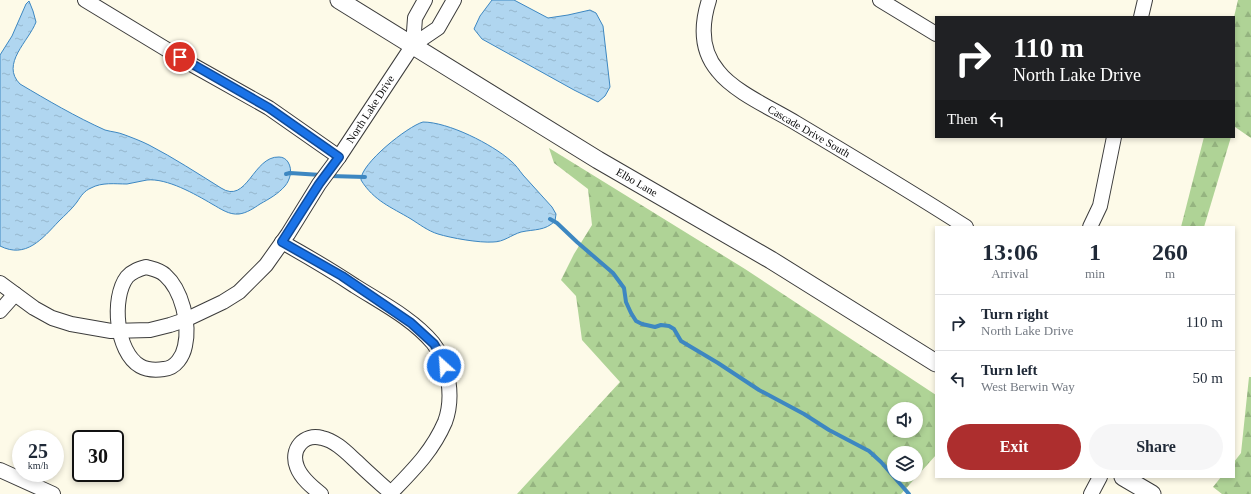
<!DOCTYPE html>
<style>
body{margin:0;font-family:Georgia,serif;background:#f6f6f7;color:#1f2937;height:100vh;display:flex;flex-direction:column;font-size:15px;white-space:nowrap}
*{box-sizing:border-box;margin:0}
p{font-size:13px;color:#747a83}
.icon{flex:none;width:22px;height:22px;fill:none;stroke:currentColor;stroke-width:2;stroke-linecap:round;stroke-linejoin:round}
.map{position:relative;flex:1;overflow:hidden}
.panel{position:absolute;left:935px;top:226px;width:300px;height:252px;display:flex;flex-direction:column;background:#fff;border-radius:0px;box-shadow:0 2px 6px #0003}
.panel>*{flex:none}
.hud{position:absolute;left:935px;top:16px;width:300px;height:122px;border-radius:0px;box-shadow:0 2px 6px #0003;background:#202124;color:#fff;overflow:hidden}
.tools{position:absolute;left:887px;top:402px;display:grid;gap:8px}
.tools a{display:grid;place-items:center;width:36px;height:36px;border-radius:50%;background:#fff;box-shadow:0 2px 6px #0003;font-size:20px}
.speed{position:absolute;left:12px;top:430px;display:flex;gap:8px;font-size:20px;font-weight:700;text-align:center}
.speed>*{display:grid;place-content:center;width:52px;height:52px;border-radius:50%;background:#fff;box-shadow:0 2px 6px #0003;line-height:1}
.speed small{font-size:10px;font-weight:400}
.speed .limit{border:2px solid #111;border-radius:6px;background:#fff;color:#111}
.pin{position:absolute;display:grid;place-items:center;width:34px;height:34px;color:#fff;margin:-17px;border:2px solid #fff;border-radius:50%;box-shadow:0 1px 4px #0007}
.me{position:absolute;width:44px;margin:-22px;rotate:334deg;stroke-linejoin:round;filter:drop-shadow(0 0 3px #0008)}
.turn{display:flex;align-items:center;gap:14px;height:84px;padding:0 12px;font-size:18px}
.turn .icon{width:52px;height:52px;stroke-width:2.5}
.turn b{display:block;font-size:28px;line-height:34px}
.then{display:flex;align-items:center;height:38px;padding:0 12px;background:#0003;gap:8px;font-size:15px}
.eta{display:flex;justify-content:space-evenly;align-items:center;height:68px;text-align:center}
.eta b{font-size:24px;font-weight:800;line-height:28px}
.cta{display:flex;gap:8px;margin-top:auto;padding:8px 12px}
.cta a{flex:1;height:46px;border-radius:24px;background:#ad2e2e;color:#fff;font-size:16px;font-weight:800;line-height:46px;text-align:center}
.cta a+a{background:#f6f6f7;color:#1f2937}
ul{padding:0;list-style:none}
li{display:flex;align-items:center;gap:12px;height:56px;padding:0 12px;border-top:1px solid #e0e1e3}
li div{flex:1}
li b{display:block;font-size:15px}
li em{font-style:normal}
.map>svg:first-child{display:block}
.forest{fill:url(#forest-firs);fill-rule:evenodd}
.water{fill:url(#water-ripples);stroke:#3d87c1}
.lines{fill:none;stroke-linecap:round;stroke-linejoin:round}
.stream{stroke:#3d87c1;stroke-width:4}
.minor-casing{stroke:#3c3c3c;stroke-width:16}
.tertiary-casing{stroke:#3c3c3c;stroke-width:19}
.minor{stroke:#fff;stroke-width:14}
.tertiary{stroke:#fff;stroke-width:17}
.route-casing{stroke:#114b97;stroke-width:10}
.route{stroke:#1a73e8;stroke-width:7}
.labels{text-anchor:middle;dominant-baseline:central;stroke-width:4;stroke-linejoin:round;paint-order:stroke}
.street-label{font-size:11px;fill:#090909;stroke:#fff}
</style>
<div class="map">
<svg width="1251" height="494" viewBox="0 0 1251 494">
<defs>
<pattern id="forest-firs" width="22" height="20" patternUnits="userSpaceOnUse"><rect width="22" height="20" fill="#afd396"/><path d="M5 1l3.5 6h-7zM16 11l3.5 6h-7z" fill="#95b480"/></pattern>
<pattern id="water-ripples" width="26" height="14" patternUnits="userSpaceOnUse"><rect width="26" height="14" fill="#b0d6f0"/><path d="M2 4q2-2 4 0t4 0M15 11q2-2 4 0t4 0" fill="none" stroke="#96b6cc"/></pattern>
</defs>
<rect width="100%" height="100%" fill="#fdfae8"/>
<!-- forest -->
<g class="forest">
<polygon points="1238,0 1251,0 1251,138 1235,127 1234,128 1234,17"/>
<polygon points="1204,137 1231,137 1204,227 1181,227"/>
<path d="M549 148 745 269 936 395V455L901 494H517L620 382 582 340 576 296 561 280 574 254 592 225 588 189 554 163ZM894 409H916V431H894ZM894 453H916V475H894Z"/>
<polygon points="1249,377 1251,377 1251,494 1222,494 1213,487 1221,477 1234,477 1234,462 1241,453"/>
</g>
<!-- water -->
<g class="water">
<polygon points="492,0 514,0 548,18 568,15 590,10 596,13 603,26 610,87 605,96 598,102 574,90 482,39 474,29 480,16"/>
<path d="M29 1 33 11 36 22C29 41 0 64 20 84 47 100 76 117 105 130 112 132 118 132 125 135 133 138 141 141 149 145 174 158 197 173 221 188 247 205 253 156 279 157 283 157 286 159 288 162 293 170 290 180 285 186 278 194 269 199 260 204 254 208 247 213 239 214 229 215 221 209 212 204 195 194 167 178 147 180 140 181 134 183 127 184 115 184 102 182 91 188 84 191 81 196 77 202 72 209 65 215 59 221 42 239 26 259 0 246V55L12 36 26 4Z"/>
<path d="M423 122C448 122 492 144 511 161 516 165 519 170 523 175 533 186 542 196 552 207L556 214 555 221C545 231 535 229 521 232 511 235 504 242 493 242 479 243 451 238 438 234 428 231 419 224 411 219 391 207 374 201 361 180 360 164 408 126 423 122Z"/>
</g>
<g class="lines">
<!-- stream -->
<g class="stream">
<polyline points="286,174 290,173 321,175"/>
<polyline points="330,176 365,177"/>
<polyline points="550,219 557,223 577,242 613,273 624,288 626,302 631,313 636,321 642,324 655,327 661,325 669,326 674,329 681,341 718,363 759,390 804,414 829,430 869,451 881,462 909,494"/>
</g>
<defs>
<g id="minor">
<polyline points="85,0 189,63 269,108 339,157"/>
<path d="M709 0C701 25 700 50 718 71 734 92 773 109 796 123 853 157 910 191 966 227"/>
<polyline points="880,0 936,34"/>
<polyline points="1141,17 1145,0"/>
<polyline points="413,45 415,18 425,0"/>
<polyline points="1090,227 1100,206 1114,137"/>
<path d="M282 242C307 256 331 270 355 286 382 303 413 319 433 343 449 363 454 398 445 422 432 452 413 470 390 494"/>
<path d="M146 267C153 269 160 270 165 275 182 290 190 324 185 346 183 356 176 368 164 369 157 370 147 370 140 366 116 352 111 298 127 277 132 271 139 269 146 267Z"/>
<polyline points="0,283 34,308 52,318 71,324 111,331 150,330 170,325 185,320 223,302 239,292 266,265 288,234 319,184 339,157 413,45 438,28 454,0"/>
<polyline points="0,311 15,294"/>
<polyline points="0,470 53,494"/>
<path d="M321 494C312 487 301 478 297 467 290 449 304 433 322 438 336 441 347 453 357 462 368 473 380 483 391 493"/>
<polyline points="1091,494 1100,477"/>
</g>
<g id="tertiary">
<polyline points="339,0 598,160 771,260 936,363"/>
<polyline points="1123,477 1152,494"/>
</g>
</defs>
<!-- minor casing -->
<use href="#minor" class="minor-casing"/>
<!-- tertiary casing -->
<use href="#tertiary" class="tertiary-casing"/>
<!-- minor -->
<use href="#minor" class="minor"/>
<!-- tertiary -->
<use href="#tertiary" class="tertiary"/>
</g>
<g class="lines">
<defs>
<polyline id="route" points="180,57 269,108 339,157 319,184 282,242 342,276 411,323 434,344 442,358 444,366"/>
</defs>
<!-- route casing -->
<use href="#route" class="route-casing"/>
<!-- route -->
<use href="#route" class="route"/>
</g>
<g class="labels">
<!-- street labels -->
<g class="street-label">
<text transform="translate(370 109) rotate(-57)">North Lake Drive</text>
<text transform="translate(809 131) rotate(30)">Cascade Drive South</text>
<text transform="translate(637 182) rotate(30)">Elbo Lane</text>
</g>
</g>
</svg>
<div class="tools">
<a><svg class="icon" aria-label="sound" viewBox="0 0 24 24"><path d="M4 9h4l5-4v14l-5-4H4zM17 9q2 3 0 6"/></svg></a>
<a><svg class="icon" aria-label="layers" viewBox="0 0 24 24"><path d="M12 4l9 5-9 5-9-5zM3 14l9 5 9-5"/></svg></a>
</div>
<div class="speed"><div>25<small>km/h</small></div><div class="limit">30</div></div>
<div class="pin" style="left:180px;top:57px;background:#d93025"><svg class="icon" aria-label="arrive" viewBox="0 0 24 24"><path d="M6 21V4h12l-3 4 3 4H6"/></svg></div>
<svg class="me" style="left:444px;top:366px" viewBox="-20 -20 40 40"><circle r="17" fill="#1a73e8" stroke="#fff" stroke-width="3"/><path d="M0-11L8 9 0 5-8 9z" fill="#fff"/></svg>
<div class="hud">
<div class="turn"><svg class="icon" aria-label="right" viewBox="0 0 24 24"><path d="M7 20v-9h11M14 6l5 5-5 5"/></svg><div><b>110 m</b>North Lake Drive</div></div>
<div class="then">Then<svg class="icon" aria-label="left" viewBox="0 0 24 24"><path d="M17 20v-9H6M10 6l-5 5 5 5"/></svg></div>
</div>
<section class="panel">
<div class="eta">
<div><b>13:06</b><p>Arrival</p></div>
<div><b>1</b><p>min</p></div>
<div><b>260</b><p>m</p></div>
</div>
<ul>
<li><svg class="icon" aria-label="right" viewBox="0 0 24 24"><path d="M7 20v-9h11M14 6l5 5-5 5"/></svg><div><b>Turn right</b><p>North Lake Drive</p></div><em>110 m</em></li>
<li><svg class="icon" aria-label="left" viewBox="0 0 24 24"><path d="M17 20v-9H6M10 6l-5 5 5 5"/></svg><div><b>Turn left</b><p>West Berwin Way</p></div><em>50 m</em></li>
</ul>
<div class="cta"><a>Exit</a><a>Share</a></div>
</section>
</div>
